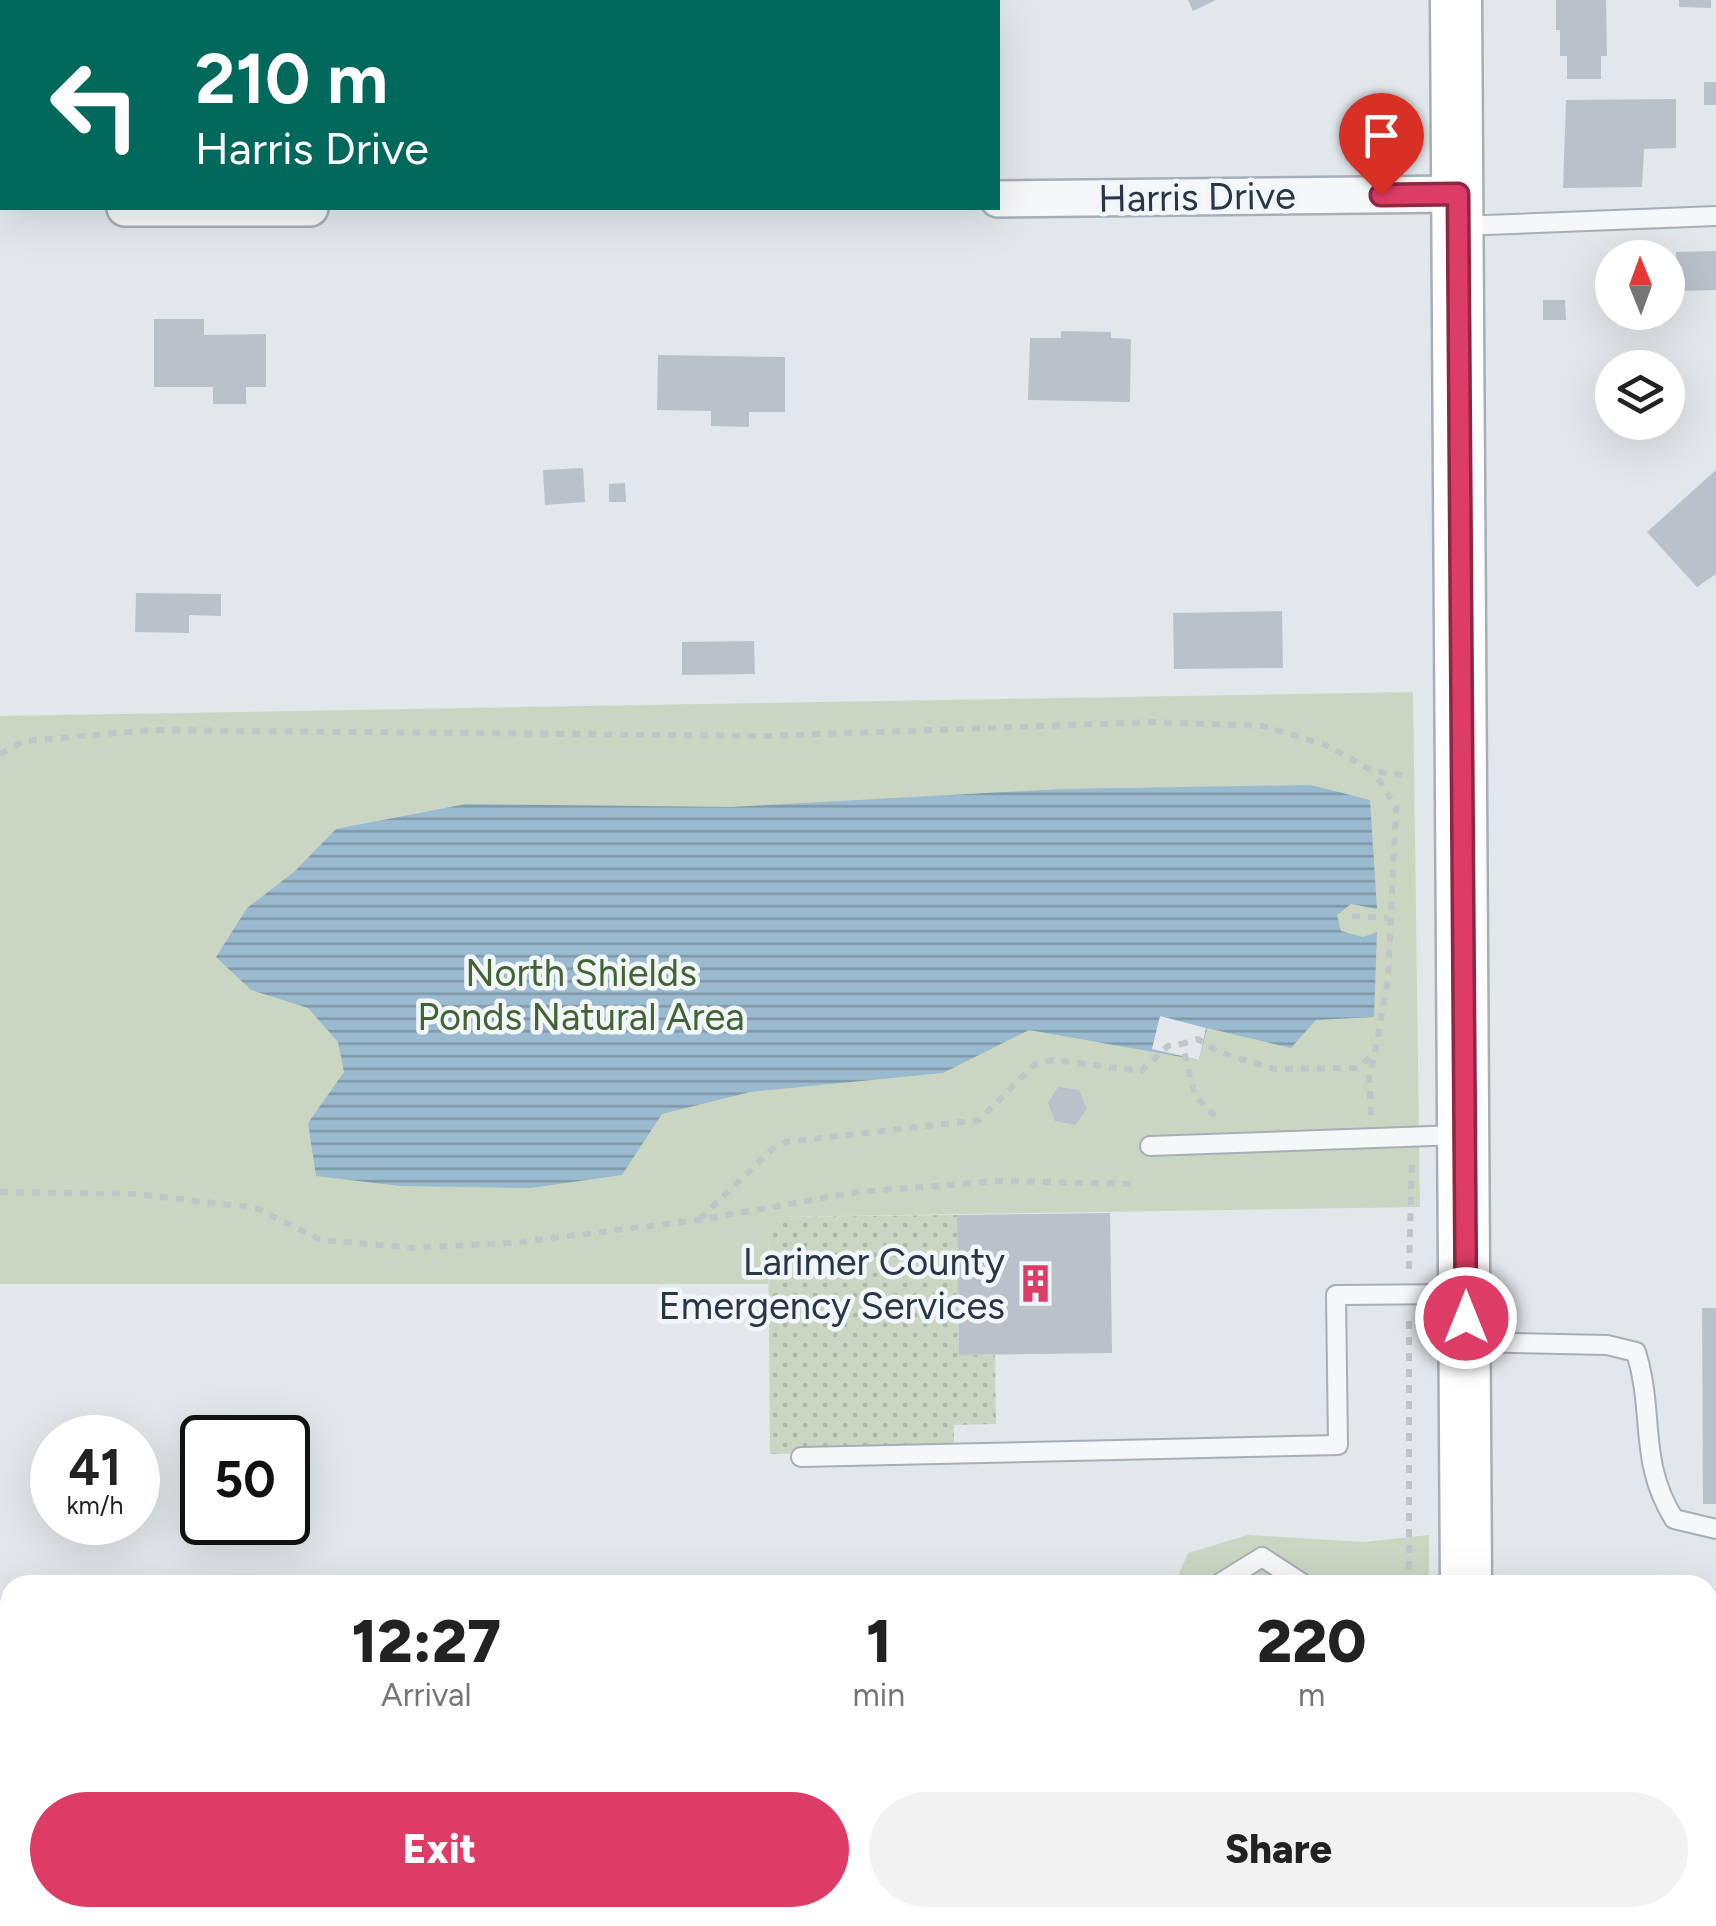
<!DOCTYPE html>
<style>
body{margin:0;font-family:Figtree,sans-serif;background:#f2f2f2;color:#222;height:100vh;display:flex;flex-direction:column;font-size:38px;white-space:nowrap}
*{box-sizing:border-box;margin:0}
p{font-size:32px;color:#767676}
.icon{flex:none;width:55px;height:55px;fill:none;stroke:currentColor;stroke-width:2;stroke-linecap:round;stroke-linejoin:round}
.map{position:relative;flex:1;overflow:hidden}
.panel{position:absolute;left:0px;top:1575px;width:1718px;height:352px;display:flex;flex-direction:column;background:#fff;border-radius:30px 30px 0 0;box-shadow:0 10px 40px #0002}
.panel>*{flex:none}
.banner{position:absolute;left:0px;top:0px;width:1000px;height:210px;box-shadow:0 10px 40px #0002;background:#00695c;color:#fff;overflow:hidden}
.needle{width:65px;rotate:359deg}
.fabs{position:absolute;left:1595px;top:240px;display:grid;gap:20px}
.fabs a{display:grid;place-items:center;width:90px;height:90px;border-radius:50%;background:#fff;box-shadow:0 10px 40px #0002;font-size:50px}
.speed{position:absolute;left:30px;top:1415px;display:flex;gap:20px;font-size:50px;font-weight:700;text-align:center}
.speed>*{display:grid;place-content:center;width:130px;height:130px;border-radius:50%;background:#fff;box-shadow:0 10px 40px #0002;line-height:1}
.speed small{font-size:25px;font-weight:400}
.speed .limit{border:5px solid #111;border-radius:15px;background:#fff;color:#111}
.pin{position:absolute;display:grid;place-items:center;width:85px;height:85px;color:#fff;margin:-102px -42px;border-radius:50% 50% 50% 0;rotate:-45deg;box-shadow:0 0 10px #0007}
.pin .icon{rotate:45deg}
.me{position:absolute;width:110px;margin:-55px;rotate:0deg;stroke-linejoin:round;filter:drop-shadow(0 0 8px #0008)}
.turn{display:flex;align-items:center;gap:35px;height:210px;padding:0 30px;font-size:45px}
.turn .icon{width:130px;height:130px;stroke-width:2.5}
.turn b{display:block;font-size:70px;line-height:85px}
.eta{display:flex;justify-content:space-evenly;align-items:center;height:170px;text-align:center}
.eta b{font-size:60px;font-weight:800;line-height:70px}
.button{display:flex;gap:20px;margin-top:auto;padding:20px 30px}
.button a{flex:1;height:115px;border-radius:60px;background:#dc3c66;color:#fff;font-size:40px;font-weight:800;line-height:115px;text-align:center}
.button a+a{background:#f2f2f2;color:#222}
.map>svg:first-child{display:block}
.grass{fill:url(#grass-dots)}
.green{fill:#cad6c2}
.water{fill:url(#water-rules)}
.pier{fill:#e2e7ec}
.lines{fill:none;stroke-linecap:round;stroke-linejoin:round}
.river{stroke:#9abacf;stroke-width:62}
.building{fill:#b9c1ca}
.lane-casing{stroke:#a6aeb7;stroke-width:22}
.street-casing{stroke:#a6aeb7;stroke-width:40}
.secondary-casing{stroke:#a6aeb7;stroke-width:55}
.path{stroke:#c0c5ca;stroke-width:6;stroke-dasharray:8 8;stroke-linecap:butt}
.lane{stroke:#f5f7f9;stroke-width:18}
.street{stroke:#f5f7f9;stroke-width:35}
.secondary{stroke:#fff;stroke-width:50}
.route-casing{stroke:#8f2742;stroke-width:25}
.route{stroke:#dc3c66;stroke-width:18}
.labels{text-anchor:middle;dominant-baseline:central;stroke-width:9;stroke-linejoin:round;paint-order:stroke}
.street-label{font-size:38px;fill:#283646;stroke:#f2f6f9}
.park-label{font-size:38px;fill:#426334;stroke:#f2f6f9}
.poi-label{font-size:38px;fill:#283646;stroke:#f2f6f9;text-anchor:end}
</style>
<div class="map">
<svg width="1716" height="1926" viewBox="0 0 1716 1926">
<defs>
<pattern id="grass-dots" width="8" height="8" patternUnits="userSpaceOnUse" patternTransform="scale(2.5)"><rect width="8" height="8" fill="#cad6c2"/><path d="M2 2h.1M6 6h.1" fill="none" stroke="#aeb8a8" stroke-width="1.8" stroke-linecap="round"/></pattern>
<pattern id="water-rules" width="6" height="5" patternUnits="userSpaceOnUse" patternTransform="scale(2.5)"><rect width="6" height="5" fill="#9abacf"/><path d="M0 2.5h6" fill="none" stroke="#7e98aa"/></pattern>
</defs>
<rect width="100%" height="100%" fill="#e2e7ec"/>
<!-- grass -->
<polygon class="grass" points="957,1215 959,1355 995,1355 996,1424 954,1425 954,1451 770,1454 768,1217"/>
<!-- green -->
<g class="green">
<polygon points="1413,692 1420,1207 768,1217 768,1284 0,1284 0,716"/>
<polygon points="1248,1535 1364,1542 1429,1535 1429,1585 1174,1585 1188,1553"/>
<rect x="1259" y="1918" width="170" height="8"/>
</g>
<!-- water -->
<polygon class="water" points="1311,785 1370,800 1377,909 1351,904 1337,915 1341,931 1363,937 1377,932 1374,1017 1316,1020 1291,1048 1207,1028 1199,1060 1029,1030 943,1073 750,1092 662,1114 622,1175 531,1188 400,1186 316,1176 308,1123 344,1072 338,1042 308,1008 251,990 216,957 247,908 294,872 336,829 466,804 730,807 1061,789"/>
<!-- pier -->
<polygon class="pier" points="1160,1016 1206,1028 1199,1060 1152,1049"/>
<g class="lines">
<!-- river -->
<g class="river">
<polyline points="0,1784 10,1791"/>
<polyline points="172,1918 183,1926"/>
</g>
</g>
<!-- building -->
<g class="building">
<polygon points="1188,0 1216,0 1193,11"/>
<polygon points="1556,0 1606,0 1607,56 1601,56 1601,79 1567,79 1567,56 1560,56 1560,30 1556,30"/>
<polygon points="1679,0 1711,0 1711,8 1679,7"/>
<rect x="1704" y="82" width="12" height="23"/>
<polygon points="1676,99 1676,148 1644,149 1642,187 1563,188 1566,100"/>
<polygon points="1716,251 1716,290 1677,291 1676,252"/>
<polygon points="1543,300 1565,300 1566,320 1543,320"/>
<polygon points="154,319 204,319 204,335 266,334 266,387 246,387 246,404 213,404 213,387 154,387"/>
<polygon points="1061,331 1111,332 1111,338 1131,339 1130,402 1028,400 1030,338 1061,338"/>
<polygon points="658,355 785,357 785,412 749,412 749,427 711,426 711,411 657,410"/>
<polygon points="583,468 585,502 545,505 543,470"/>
<polygon points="1716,470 1716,574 1697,587 1647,532"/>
<polygon points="625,483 626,502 609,502 609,484"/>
<polygon points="136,593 221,594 221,616 189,615 189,633 135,632"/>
<polygon points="1282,611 1283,668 1174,669 1173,613"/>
<polygon points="754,641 755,674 682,675 682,642"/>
<polygon points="1058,1087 1079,1090 1087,1109 1075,1125 1055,1121 1048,1103"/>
<polygon points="1110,1213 1112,1353 959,1355 957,1215"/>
<polygon points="1702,1308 1716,1308 1716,1504 1703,1504"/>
<polygon points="1716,1678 1716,1728 1708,1728 1708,1679"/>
<polygon points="1268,1918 1313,1918 1312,1926 1267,1926"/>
</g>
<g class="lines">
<defs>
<g id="lane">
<polyline points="1459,226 1716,216"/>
<polyline points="1150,1146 1460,1135"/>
<path d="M1466 1342 1607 1345 1636 1352C1655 1414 1638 1461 1674 1519L1716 1529"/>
<polyline points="801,1457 1338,1445 1336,1295 1460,1294"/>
<polyline points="1217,1585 1262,1557 1305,1585"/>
</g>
<g id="street">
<polyline points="0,160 2,162"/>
<polyline points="998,199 1457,194"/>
<polyline points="125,208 310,208"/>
<polyline points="1708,1865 1716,1865"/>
</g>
<g id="secondary">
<polyline points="1456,0 1466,1585"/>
<polyline points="1467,1918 1467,1926"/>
</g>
</defs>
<!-- lane casing -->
<use href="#lane" class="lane-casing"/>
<!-- street casing -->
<use href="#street" class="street-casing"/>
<!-- secondary casing -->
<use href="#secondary" class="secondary-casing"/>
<!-- path -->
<g class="path">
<polyline points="0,754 25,741 152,730 768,736 1153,722 1263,726 1326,745 1373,771 1409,776"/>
<polyline points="1352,916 1388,918"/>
<polyline points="1371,1115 1369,1076 1375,1053"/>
<polyline points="1215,1116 1195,1096 1182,1044 1198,1039 1218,1052 1275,1069 1357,1068 1375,1053 1388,979 1396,807 1374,772"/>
<polyline points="0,1192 136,1194 256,1208 321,1240 414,1248 510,1243 699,1220 857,1192 1000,1181 1137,1184"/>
<polyline points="700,1219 771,1150 786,1142 979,1120 1034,1065 1053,1060 1141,1071 1168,1046 1182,1044"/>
<polyline points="1409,1269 1412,1161"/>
<polyline points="1409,1585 1409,1316"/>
<polyline points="1339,1926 1343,1918"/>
</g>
<!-- lane -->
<use href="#lane" class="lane"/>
<!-- street -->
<use href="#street" class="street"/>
<!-- secondary -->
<use href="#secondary" class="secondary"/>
</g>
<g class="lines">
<defs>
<polyline id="route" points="1381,195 1458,194 1466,1318"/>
</defs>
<!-- route casing -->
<use href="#route" class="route-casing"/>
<!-- route -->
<use href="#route" class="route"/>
</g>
<!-- icons -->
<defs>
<symbol id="building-bare" viewBox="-9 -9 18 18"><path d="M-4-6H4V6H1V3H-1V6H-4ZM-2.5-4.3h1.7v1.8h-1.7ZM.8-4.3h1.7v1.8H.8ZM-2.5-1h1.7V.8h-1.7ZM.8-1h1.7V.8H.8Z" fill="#dc3c66" stroke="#f2f6f9" stroke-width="2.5" paint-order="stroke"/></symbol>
</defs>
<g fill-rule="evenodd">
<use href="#building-bare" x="1008" y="1256" width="55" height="55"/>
</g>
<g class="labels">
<!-- street labels -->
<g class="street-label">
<text transform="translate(1197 197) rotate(-1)">Harris Drive</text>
</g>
<!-- park labels -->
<g class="park-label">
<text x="581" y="973">North Shields<tspan x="581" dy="44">Ponds Natural Area</tspan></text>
</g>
<!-- poi labels -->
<g class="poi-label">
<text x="1005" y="1262">Larimer County<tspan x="1005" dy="44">Emergency Services</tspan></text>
</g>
</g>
</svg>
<div class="fabs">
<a><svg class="needle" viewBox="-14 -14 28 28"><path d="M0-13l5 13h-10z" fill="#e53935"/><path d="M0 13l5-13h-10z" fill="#767676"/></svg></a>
<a><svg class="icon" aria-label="layers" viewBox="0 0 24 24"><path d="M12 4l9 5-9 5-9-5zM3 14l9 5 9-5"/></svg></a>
</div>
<div class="speed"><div>41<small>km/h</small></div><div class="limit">50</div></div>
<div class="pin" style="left:1381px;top:195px;background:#d93025"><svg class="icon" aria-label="arrive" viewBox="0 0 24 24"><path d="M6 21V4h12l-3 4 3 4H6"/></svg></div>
<svg class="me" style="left:1466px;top:1318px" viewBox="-20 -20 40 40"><circle r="17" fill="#dc3c66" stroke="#fff" stroke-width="3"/><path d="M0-11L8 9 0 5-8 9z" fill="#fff"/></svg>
<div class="banner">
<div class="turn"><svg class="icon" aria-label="left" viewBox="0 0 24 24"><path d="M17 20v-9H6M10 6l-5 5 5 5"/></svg><div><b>210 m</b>Harris Drive</div></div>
</div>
<section class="panel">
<div class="eta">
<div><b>12:27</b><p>Arrival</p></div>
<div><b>1</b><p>min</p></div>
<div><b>220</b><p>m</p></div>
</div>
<div class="button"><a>Exit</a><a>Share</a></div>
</section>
</div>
